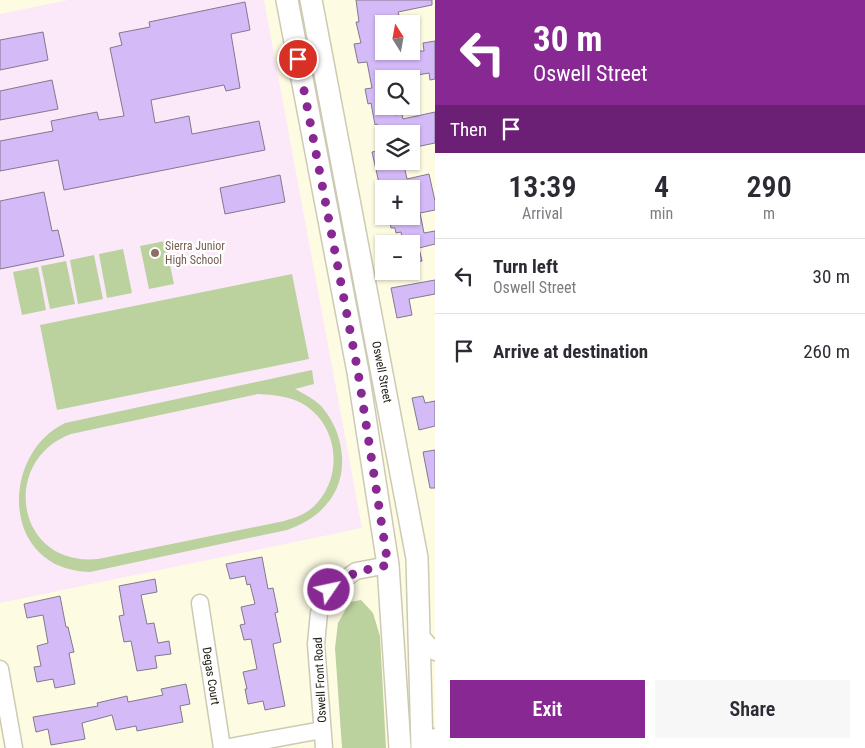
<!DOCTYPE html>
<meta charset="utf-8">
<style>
body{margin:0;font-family:"Roboto Condensed",sans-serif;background:#f7f7f7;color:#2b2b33;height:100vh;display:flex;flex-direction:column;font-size:19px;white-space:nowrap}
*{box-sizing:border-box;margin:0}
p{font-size:16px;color:#7c7c81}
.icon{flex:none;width:28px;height:28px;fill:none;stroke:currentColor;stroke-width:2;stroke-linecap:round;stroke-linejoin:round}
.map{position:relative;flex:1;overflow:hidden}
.details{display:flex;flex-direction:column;background:#fff;width:430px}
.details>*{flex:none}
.hud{background:#872893;color:#fff;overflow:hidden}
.needle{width:32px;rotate:349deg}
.tools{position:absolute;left:375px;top:15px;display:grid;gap:10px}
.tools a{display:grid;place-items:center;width:45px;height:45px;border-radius:0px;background:#fff;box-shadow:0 1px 4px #0004;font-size:25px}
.pin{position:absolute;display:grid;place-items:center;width:42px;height:42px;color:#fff;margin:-21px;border:2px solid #fff;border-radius:50%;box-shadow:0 1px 5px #0007}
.me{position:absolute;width:55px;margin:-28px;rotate:56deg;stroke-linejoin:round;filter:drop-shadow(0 0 4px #0008)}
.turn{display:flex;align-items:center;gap:18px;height:105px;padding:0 15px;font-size:22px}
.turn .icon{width:65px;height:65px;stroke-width:2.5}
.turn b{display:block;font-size:35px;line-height:42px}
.then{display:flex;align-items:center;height:48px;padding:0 15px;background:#0003;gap:10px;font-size:19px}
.eta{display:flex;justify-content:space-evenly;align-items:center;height:85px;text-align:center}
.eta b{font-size:30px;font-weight:600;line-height:35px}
.primary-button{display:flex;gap:10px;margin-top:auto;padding:10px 15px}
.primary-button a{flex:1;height:58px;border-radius:0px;background:#872893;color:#fff;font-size:20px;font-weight:600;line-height:58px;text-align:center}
.primary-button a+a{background:#f7f7f7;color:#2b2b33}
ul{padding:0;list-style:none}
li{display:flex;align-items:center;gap:15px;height:75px;padding:0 15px;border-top:1px solid #e1e1e2}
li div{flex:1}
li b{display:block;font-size:19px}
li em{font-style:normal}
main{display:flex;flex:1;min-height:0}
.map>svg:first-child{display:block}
.education{fill:#fbe9fa}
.green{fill:#bbd29e;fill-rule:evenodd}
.building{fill:#d4baf7;stroke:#81798d}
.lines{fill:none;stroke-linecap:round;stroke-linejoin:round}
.minor-casing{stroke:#cdcab3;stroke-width:19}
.major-casing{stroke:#cdcab3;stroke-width:24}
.minor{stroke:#fff;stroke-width:16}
.major{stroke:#fff;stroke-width:21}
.route{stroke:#872893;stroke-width:9;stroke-dasharray:0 16.2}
.education-dot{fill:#8d6e63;stroke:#fff;stroke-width:2}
.labels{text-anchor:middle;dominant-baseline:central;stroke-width:4.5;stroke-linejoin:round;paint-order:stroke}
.education-label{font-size:12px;fill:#785e54;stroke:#fff;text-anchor:start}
.street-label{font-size:12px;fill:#232119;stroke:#fff}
</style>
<main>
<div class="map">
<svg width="435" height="748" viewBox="0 0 435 748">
<rect width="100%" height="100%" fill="#fefbe3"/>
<!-- education -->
<polygon class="education" points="68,0 264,0 362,528 0,603 0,14"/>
<!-- green -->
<g class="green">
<polygon points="165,241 174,284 149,289 140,246"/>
<polygon points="123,249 132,293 107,298 99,254"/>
<polygon points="94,255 103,299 78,304 70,260"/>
<polygon points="66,261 75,304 50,309 41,266"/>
<polygon points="38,267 46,310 22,315 13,272"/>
<polygon points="292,274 309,359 57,410 40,325"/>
<path d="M312 370 314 384 295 389C304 394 313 398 321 406 329 415 336 427 339 439 351 483 328 516 287 530L90 572C0 570 0 454 65 423ZM258 394C274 395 289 396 303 404 340 426 344 480 312 508 304 515 294 518 284 521L98 559C15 567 0 460 71 434Z"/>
<polygon points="361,600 373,613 380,636 386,748 342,748 335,648 338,623 350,602"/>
</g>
<!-- building -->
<g class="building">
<polygon points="356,0 432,0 432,5 398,12 399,15 377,19 383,51 388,51 389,54 402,51 424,51 423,43 435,41 435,79 430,80 429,73 412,76 412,79 384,79 384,106 393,106 395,115 402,114 403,119 435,112 435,143 411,148 411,130 380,136 377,124 375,125 371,103 368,104 365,89 372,88 367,62 358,63 354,44 361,43 356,22 359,22"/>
<polygon points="245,2 250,30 231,34 240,88 226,91 224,85 151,100 155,123 189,116 192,134 259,121 265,150 64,190 58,160 0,171 0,141 53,131 51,121 97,112 99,120 124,116 110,48 122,45 119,33 150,27 149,22"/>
<polygon points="43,32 48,60 0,70 0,40"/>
<polygon points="52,80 58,109 0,120 0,91"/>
<polygon points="384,150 384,161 403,161 407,179 429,174 435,201 435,210 420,213 424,233 435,231 435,244 419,248 422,261 411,263 411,244 403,244 401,232 396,233 395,228 391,228 389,216 411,216 411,189 382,189 381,184 383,183 379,183 372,152"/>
<polygon points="280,175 285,202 225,214 220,188"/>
<polygon points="44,192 52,231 58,230 64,256 0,269 0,201"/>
<polygon points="435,280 435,294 409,299 412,315 397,318 391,288"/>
<polygon points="423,396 425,403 435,401 435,426 419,430 412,398"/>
<polygon points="435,450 435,488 430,488 423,452"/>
<polygon points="262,557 268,589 273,588 278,612 275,613 281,642 273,644 285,706 265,710 263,701 248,704 245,689 247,689 243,672 257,669 251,639 244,640 240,625 245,624 241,607 255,604 250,584 247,585 245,576 230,579 226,564"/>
<polygon points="155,579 157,592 141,595 147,624 154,623 158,643 169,641 171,654 155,656 157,668 137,671 131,641 124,642 119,616 124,615 119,586"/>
<polygon points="60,596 66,627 68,627 74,652 69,653 75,684 55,688 53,679 37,682 34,667 41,666 37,646 48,643 43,615 27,618 24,604"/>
<polygon points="186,684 190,704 180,706 183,722 137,731 136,726 116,730 112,715 82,723 85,739 51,745 48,729 36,732 33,717 98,706 97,703 127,696 128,702 163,695 161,689"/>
</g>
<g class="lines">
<defs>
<g id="minor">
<polyline points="200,603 222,748"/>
<polyline points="419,634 435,652"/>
<polyline points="0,669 14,748"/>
<polyline points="224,748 322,730"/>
<polyline points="324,748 316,644 319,613 329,590 356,571 388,565"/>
<polyline points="428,748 435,737"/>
</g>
<g id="major">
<polyline points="287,0 358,372 388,565 400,748"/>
<polyline points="311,0 417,558 422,748"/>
</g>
</defs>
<!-- minor casing -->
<use href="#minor" class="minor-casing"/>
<!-- major casing -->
<use href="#major" class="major-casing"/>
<!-- minor -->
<use href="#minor" class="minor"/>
<!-- major -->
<use href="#major" class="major"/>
</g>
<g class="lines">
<!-- route -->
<polyline class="route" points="298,59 358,372 388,565 356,572 329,590"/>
</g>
<!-- markers -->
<circle class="education-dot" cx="155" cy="253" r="5"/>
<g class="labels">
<!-- education labels -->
<g class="education-label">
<text x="165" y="246">Sierra Junior<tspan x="165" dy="14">High School</tspan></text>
</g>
<!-- street labels -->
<g class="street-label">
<text transform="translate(382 372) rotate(79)">Oswell Street</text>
<text transform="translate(211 676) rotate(81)">Degas Court</text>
<text transform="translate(320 680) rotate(-93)">Oswell Front Road</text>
</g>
</g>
</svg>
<div class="tools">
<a><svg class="needle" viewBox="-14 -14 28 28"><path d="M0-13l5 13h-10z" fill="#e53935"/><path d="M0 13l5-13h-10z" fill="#7c7c81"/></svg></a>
<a><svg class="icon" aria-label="search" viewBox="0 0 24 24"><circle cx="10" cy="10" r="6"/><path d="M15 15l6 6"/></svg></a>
<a><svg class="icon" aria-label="layers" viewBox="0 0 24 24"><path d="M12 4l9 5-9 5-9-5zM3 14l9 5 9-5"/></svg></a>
<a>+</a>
<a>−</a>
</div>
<div class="pin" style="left:298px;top:59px;background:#d93025"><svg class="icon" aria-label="arrive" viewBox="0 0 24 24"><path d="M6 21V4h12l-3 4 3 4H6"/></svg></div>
<svg class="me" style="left:329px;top:590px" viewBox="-20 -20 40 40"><circle r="17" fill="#872893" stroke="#fff" stroke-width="3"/><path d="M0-11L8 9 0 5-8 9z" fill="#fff"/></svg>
</div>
<section class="details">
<div class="hud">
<div class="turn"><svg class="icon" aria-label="left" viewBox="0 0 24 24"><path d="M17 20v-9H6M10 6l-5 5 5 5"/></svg><div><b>30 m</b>Oswell Street</div></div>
<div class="then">Then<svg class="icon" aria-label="arrive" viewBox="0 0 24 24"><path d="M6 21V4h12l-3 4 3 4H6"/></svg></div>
</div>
<div class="eta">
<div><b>13:39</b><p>Arrival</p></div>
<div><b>4</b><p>min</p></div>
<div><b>290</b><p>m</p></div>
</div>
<ul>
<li><svg class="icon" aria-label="left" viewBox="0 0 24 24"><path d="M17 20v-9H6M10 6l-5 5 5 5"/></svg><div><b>Turn left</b><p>Oswell Street</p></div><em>30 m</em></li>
<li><svg class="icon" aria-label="arrive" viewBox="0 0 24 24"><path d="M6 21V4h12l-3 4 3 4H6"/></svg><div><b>Arrive at destination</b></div><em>260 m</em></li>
</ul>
<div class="primary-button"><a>Exit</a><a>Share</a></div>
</section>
</main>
